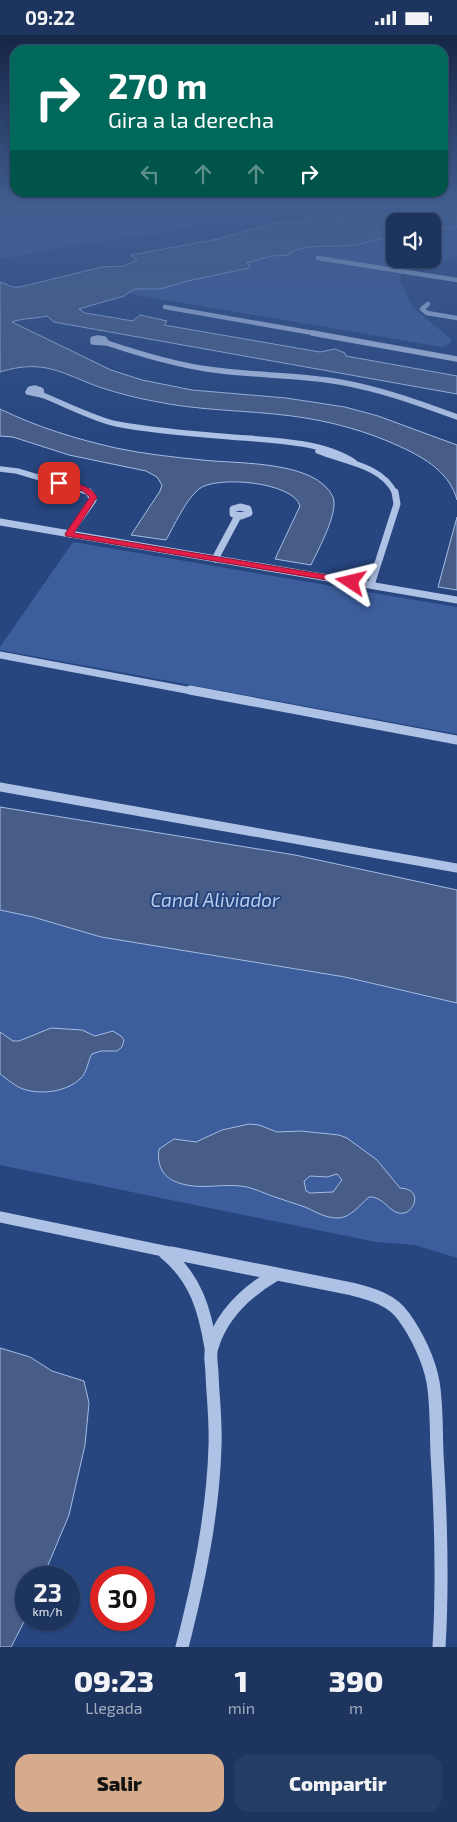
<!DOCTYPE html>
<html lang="es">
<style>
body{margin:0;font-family:"Exo 2",sans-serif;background:#253c65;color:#f1f3f6;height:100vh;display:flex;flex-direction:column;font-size:19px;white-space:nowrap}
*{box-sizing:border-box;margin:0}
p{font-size:16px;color:#a0aabd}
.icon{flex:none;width:28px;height:28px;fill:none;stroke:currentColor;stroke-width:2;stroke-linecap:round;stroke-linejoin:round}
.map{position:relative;height:1612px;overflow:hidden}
.side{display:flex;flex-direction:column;background:#1d345f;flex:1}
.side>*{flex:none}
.top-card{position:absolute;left:10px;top:10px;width:438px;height:152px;border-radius:15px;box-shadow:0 1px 4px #0004,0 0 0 1px #3b4f74;background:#00695c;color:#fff;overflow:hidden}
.tools{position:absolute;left:386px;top:178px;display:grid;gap:10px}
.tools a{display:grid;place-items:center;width:55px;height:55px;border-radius:10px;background:#1d345f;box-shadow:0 1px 4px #0004,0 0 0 1px #3b4f74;font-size:25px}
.speed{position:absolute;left:15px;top:1531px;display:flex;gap:10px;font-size:25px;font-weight:700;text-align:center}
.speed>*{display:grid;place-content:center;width:65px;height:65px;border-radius:50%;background:#1d345f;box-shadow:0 1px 4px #0004,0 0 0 1px #3b4f74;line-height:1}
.speed small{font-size:12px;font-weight:400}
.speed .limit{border:8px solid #d22;background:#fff;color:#111}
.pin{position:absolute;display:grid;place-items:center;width:42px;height:42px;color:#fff;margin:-21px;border-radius:10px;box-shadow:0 2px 8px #0006}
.me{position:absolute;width:55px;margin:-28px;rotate:280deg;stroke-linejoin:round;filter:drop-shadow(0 0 4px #0008)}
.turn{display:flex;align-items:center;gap:18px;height:105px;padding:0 15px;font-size:22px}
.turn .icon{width:65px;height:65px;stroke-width:2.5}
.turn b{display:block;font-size:35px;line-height:42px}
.lanes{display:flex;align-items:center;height:48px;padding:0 15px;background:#0003;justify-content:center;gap:25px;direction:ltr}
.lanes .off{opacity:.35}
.eta{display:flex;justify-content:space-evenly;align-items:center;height:85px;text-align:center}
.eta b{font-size:30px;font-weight:800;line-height:35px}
.cta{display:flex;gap:10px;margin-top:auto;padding:10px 15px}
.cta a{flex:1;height:58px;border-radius:15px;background:#d6ab8b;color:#111;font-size:20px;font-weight:800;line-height:58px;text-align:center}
.cta a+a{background:#253c65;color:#f1f3f6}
.status{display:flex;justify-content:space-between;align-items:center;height:35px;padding:0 25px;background:#1d345f;direction:ltr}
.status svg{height:14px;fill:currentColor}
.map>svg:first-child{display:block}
.green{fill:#3c5e9c}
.water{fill:#475d87;stroke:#a3bce6;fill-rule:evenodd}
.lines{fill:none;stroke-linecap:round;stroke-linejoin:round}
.minor-far5{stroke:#aec2e5;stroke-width:4.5}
.minor-far4{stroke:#aec2e5;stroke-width:5.5}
.minor-far3{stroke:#aec2e5;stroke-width:7}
.minor-far2{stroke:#aec2e5;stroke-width:9}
.minor-far1{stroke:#aec2e5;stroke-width:11}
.minor{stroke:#aec2e5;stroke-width:13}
.route{fill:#e11d48;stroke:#92132f}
.labels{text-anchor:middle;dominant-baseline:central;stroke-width:4;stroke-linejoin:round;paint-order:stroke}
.water-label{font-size:19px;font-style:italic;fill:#b9cced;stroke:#27467f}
</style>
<div class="status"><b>09:22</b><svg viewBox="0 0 49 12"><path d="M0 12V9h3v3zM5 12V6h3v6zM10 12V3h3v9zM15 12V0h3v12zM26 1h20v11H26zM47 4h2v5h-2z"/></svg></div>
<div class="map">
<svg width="457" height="1612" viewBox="0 0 457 1612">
<rect width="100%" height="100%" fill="#27467f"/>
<!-- green -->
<g class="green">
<polygon points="0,172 24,172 33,175 30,179 51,176 46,172 162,172 175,176 195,191 165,198 88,208 0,224"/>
<polygon points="457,192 457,221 413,234 401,240 400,246 413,273 451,304 450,309 442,312 126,258 134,254 160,254 188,246 249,233 250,232 246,229 271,221 289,220 291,216 316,211 343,211 395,201 395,224 432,224 433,195"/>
<polygon points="73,507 457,572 457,699 0,615 0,612"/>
<polygon points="0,875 209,920 345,942 457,968 457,1223 415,1210 376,1207 0,1130"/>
</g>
<!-- water -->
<g class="water">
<path d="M398 172H457V192L433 195 432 186H395V201C378 204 361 210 344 211 326 212 306 209 289 218L290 220 271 221 247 228 250 231 249 233 188 246 160 254H134L124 261 79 274 85 278 133 286 140 280 167 286 164 290 320 317 335 314 345 318 346 321 457 341V359L54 287 47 281C35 284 22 283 12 287L111 335 142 345 192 355 286 363 345 372 378 381 457 410V465C450 438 425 423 401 412 367 396 330 386 292 381 246 375 199 376 153 366 136 363 118 358 102 353 62 339 45 323 0 337V247L13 252H20L102 232 123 231 137 225 131 220 218 204 276 188C286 186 295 189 306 187L302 184 309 183 317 186Z"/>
<path d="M0 374C37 392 76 404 116 413 144 419 173 422 202 425 237 429 316 425 333 462 339 477 318 515 311 530L275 524 300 471C294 447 216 440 199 454 186 464 174 491 166 505L131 500 160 456 162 450 157 442 146 436 69 420 13 402 0 401Z"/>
<polygon points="457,482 457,555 438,552"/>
<polygon points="0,772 295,820 457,855 457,968 345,942 101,902 33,882 0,875"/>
<path d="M51 993 82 995 95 1001 113 996 121 1001 124 1005 122 1012 117 1016H101L92 1019C87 1027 88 1037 80 1044 66 1057 41 1060 23 1054 15 1051 7 1044 0 1039V997L13 1006H19Z"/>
<path d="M249 1089 259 1090 277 1097 301 1096 339 1100 347 1103 377 1125 400 1153C423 1154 415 1176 404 1178 390 1181 385 1161 369 1162 360 1170 350 1183 338 1183 325 1183 316 1177 305 1172 294 1168 283 1165 272 1161 264 1158 255 1154 247 1152 222 1147 198 1157 174 1146 161 1140 157 1128 159 1114L174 1104 196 1107 222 1095ZM337 1139 342 1145 333 1157 310 1158 306 1156 304 1146 310 1141 327 1142Z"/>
<polygon points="0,1313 30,1322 52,1336 84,1346 89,1368 85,1410 69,1480 43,1542 26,1542 26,1583 11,1612 0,1612"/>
</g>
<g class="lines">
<!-- minor-far5 -->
<g class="minor-far5">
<polyline points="318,223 457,245"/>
<polyline points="428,269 422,274 427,278 457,283"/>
<polyline points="165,272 319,299"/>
</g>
<!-- minor-far4 -->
<g class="minor-far4">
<polyline points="312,298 457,324"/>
<polygon points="98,303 104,304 107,308 93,307 93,304"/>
<path d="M107 308C140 319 173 329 207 334 251 341 296 339 340 347 380 354 419 368 457 382"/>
<polygon points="35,353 41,355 42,360 28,357 30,354"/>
<path d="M42 360C63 368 96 385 117 389 154 396 193 399 231 402 269 405 322 406 354 427"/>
<path d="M318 416C344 427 382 430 395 458"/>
<polyline points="0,434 17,436 91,458"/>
</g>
<!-- minor-far3 -->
<g class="minor-far3">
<polygon points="240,472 248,474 249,478 241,481 233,479 233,474"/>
<polyline points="0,487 457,565"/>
<polyline points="69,499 93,465 89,457"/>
<polyline points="215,524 238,481"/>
<polyline points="371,550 397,469 395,457"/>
<polyline points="0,620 197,657"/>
</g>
<!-- minor-far2 -->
<g class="minor-far2">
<polyline points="190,655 457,705"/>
<polyline points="0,752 457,833"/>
</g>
<!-- minor-far1 -->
<g class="minor-far1">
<polyline points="0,1182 178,1219"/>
<polyline points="165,1218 167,1219"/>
</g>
<!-- minor -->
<g class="minor">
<path d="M165 1218C196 1243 205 1276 211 1313"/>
<path d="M172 1218 352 1254C371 1259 392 1264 404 1282 417 1300 429 1325 433 1347 437 1370 436 1396 437 1419 441 1484 443 1547 439 1612"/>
<path d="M182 1612C199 1546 213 1479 215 1411 216 1387 213 1363 212 1339 212 1330 209 1321 212 1312 222 1279 246 1257 275 1240"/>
</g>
</g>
<!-- sky -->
<linearGradient id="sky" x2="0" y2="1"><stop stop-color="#152646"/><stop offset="0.43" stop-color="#415d90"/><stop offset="1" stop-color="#415d90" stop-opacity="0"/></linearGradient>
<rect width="457" height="398" fill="url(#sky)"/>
<!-- route -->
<path class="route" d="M57 446C69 445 91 450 97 462L74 498 351 544 356 547 351 549 66 501 65 499 90 462 83 456 57 450Z"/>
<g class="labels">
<!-- water labels -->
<g class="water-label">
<text x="215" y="864">Canal Aliviador</text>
</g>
</g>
</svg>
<div class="tools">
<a><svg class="icon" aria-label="sound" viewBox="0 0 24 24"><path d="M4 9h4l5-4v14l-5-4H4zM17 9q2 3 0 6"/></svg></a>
</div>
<div class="speed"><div>23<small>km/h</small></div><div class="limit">30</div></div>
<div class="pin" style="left:59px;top:448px;background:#d93025"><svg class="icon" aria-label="arrive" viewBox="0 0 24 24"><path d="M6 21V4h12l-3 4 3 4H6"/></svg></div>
<svg class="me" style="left:351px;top:547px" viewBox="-20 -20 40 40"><path d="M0-17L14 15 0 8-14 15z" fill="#e11d48" stroke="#fff" stroke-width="4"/></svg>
<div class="top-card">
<div class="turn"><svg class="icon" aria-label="right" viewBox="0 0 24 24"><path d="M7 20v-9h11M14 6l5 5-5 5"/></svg><div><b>270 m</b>Gira a la derecha</div></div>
<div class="lanes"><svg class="icon off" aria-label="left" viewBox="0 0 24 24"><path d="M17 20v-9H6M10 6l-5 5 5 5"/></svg><svg class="icon off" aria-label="ahead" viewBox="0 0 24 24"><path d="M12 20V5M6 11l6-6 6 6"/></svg><svg class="icon off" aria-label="ahead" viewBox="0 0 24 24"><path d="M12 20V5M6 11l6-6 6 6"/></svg><svg class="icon" aria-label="right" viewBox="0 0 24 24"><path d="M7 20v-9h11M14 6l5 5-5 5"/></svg></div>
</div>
</div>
<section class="side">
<div class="eta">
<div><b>09:23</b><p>Llegada</p></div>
<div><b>1</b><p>min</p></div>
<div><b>390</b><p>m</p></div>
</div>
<div class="cta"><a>Salir</a><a>Compartir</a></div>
</section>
